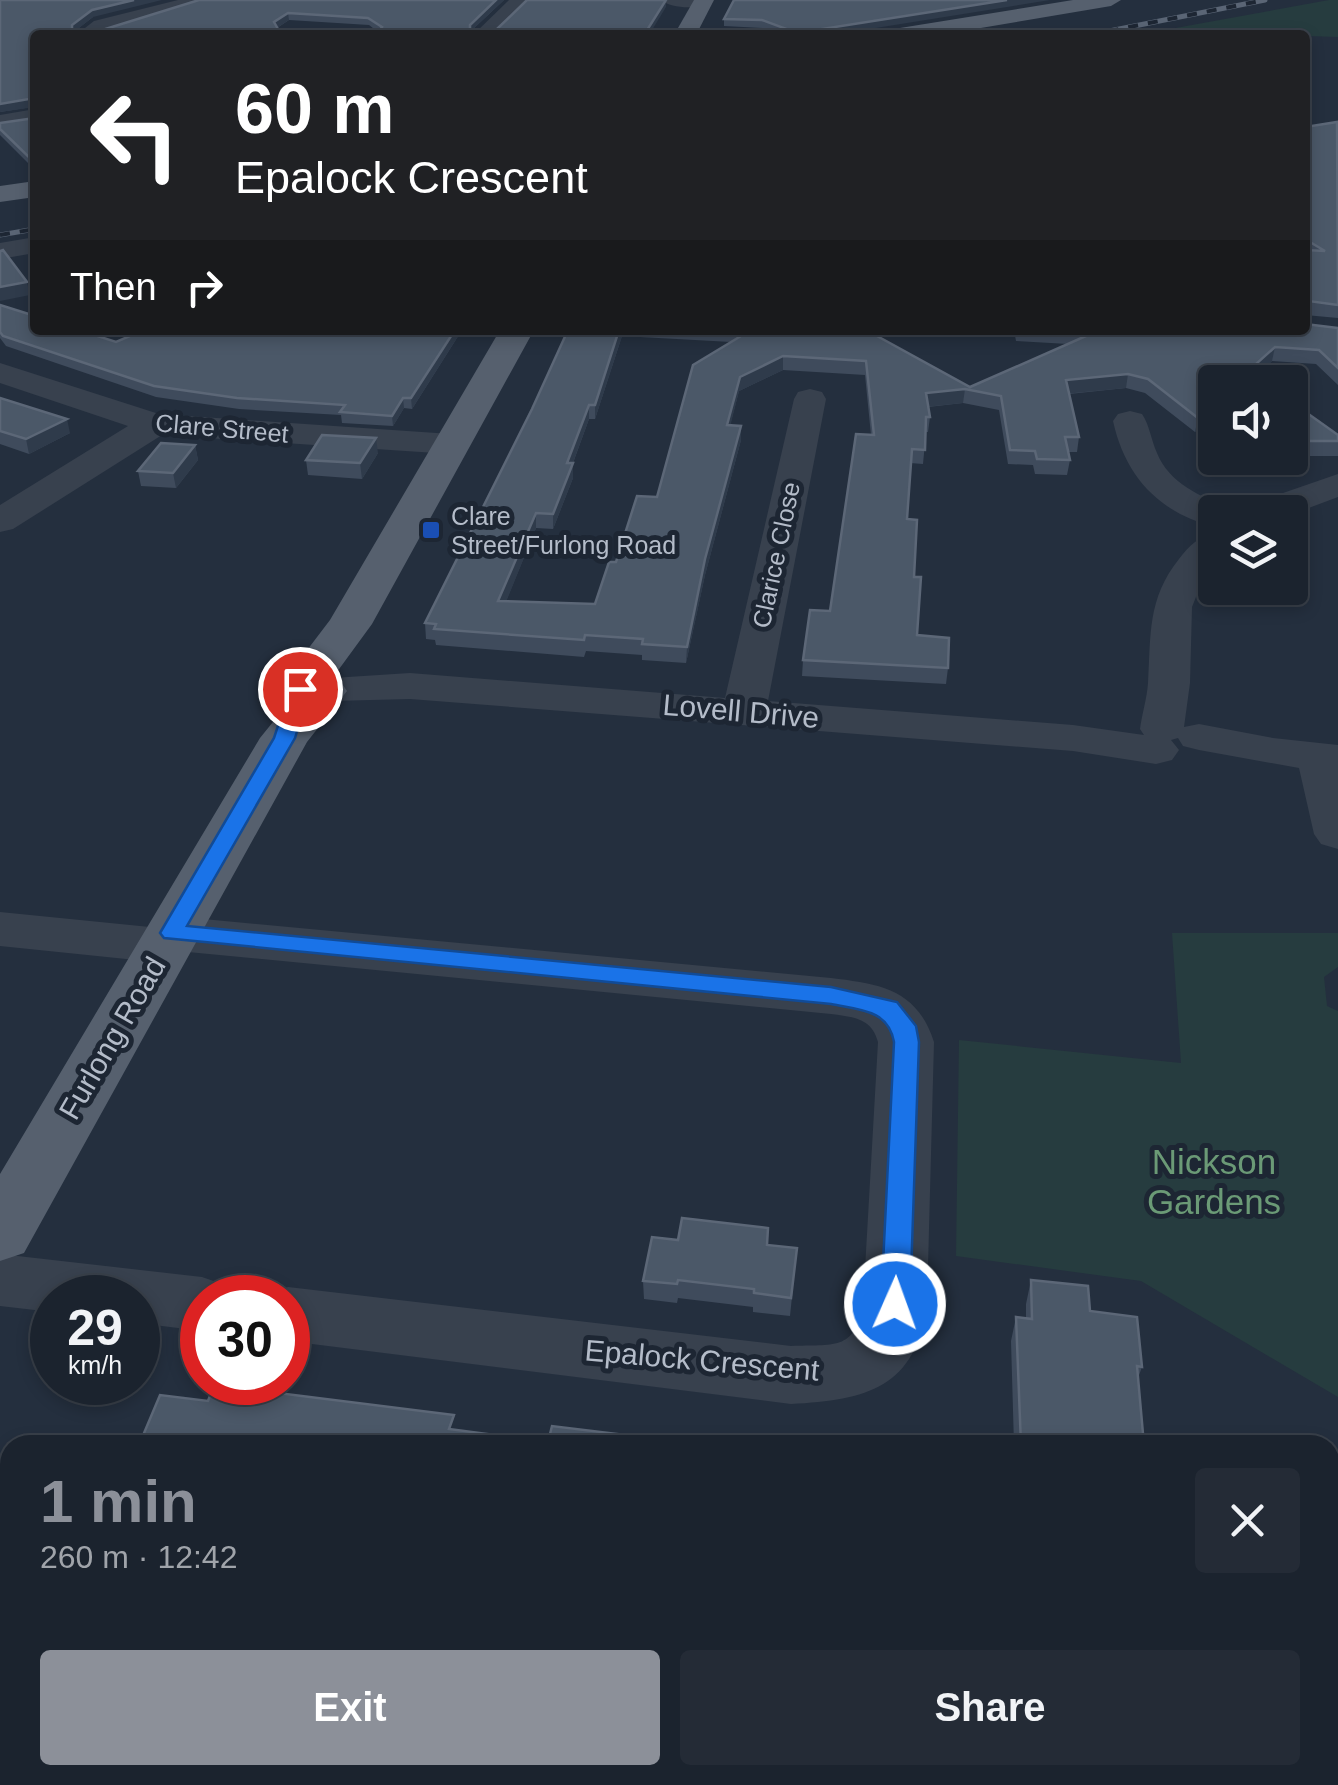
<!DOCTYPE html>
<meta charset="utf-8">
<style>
body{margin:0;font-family:Arial,sans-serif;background:#242b36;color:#f1f3f6;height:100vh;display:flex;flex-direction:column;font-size:38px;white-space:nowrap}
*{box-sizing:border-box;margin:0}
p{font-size:32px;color:#a0a4aa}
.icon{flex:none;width:55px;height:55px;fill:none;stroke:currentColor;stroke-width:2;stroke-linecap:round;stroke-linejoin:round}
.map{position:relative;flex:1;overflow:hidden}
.drawer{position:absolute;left:0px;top:1435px;width:1340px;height:350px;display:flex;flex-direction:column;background:#1b232e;border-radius:30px 30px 0 0;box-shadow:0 5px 15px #0003,0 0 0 2px #39404a}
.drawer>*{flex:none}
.hud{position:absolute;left:30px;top:30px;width:1280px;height:305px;border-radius:10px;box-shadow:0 5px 15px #0003,0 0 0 2px #39404a;background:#202124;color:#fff;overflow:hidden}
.controls{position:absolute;left:1198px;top:365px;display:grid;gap:20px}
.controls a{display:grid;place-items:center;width:110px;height:110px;border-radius:10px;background:#1b232e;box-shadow:0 5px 15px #0003,0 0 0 2px #39404a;font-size:50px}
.speed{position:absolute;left:30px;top:1275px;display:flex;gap:20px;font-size:50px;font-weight:700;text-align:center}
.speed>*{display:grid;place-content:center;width:130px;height:130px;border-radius:50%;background:#1b232e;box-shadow:0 5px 15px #0003,0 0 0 2px #39404a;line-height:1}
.speed small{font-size:25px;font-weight:400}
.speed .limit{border:15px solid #d22;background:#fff;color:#111}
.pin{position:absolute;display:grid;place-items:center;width:85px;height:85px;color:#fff;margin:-42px;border:5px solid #fff;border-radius:50%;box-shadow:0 2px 10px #0007}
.me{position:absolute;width:110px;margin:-55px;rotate:2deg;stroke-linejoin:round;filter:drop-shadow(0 0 8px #0008)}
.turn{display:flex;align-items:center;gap:35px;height:210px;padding:0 40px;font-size:45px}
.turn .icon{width:130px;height:130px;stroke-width:2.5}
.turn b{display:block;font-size:70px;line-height:85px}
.then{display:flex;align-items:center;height:95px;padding:0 40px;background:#0003;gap:20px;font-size:38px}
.round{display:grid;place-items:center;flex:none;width:105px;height:105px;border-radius:10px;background:#242b36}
.overview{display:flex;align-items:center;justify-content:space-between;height:170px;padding:0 40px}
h1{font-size:60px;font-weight:600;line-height:75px;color:#8c9099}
.button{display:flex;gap:20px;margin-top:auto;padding:20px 40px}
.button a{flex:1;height:115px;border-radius:10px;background:#8c9099;color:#fff;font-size:40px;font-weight:600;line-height:115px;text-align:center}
.button a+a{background:#242b36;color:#f1f3f6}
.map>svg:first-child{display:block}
.green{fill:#263c3f}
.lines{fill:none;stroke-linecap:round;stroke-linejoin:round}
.minor{fill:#38414e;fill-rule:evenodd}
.major{fill:#56606e;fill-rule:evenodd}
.rail-casing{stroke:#5a6575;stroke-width:5}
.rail{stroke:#1d2633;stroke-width:4;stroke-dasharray:10;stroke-linecap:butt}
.wall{fill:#3f4b5c;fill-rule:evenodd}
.shaded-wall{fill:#2f3b4b}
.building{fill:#4b5868;stroke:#5c6777;stroke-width:2.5;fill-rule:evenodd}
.route{fill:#1a73e8;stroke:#114b97;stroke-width:2.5}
.transit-dot{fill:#1a4fb4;stroke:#1d2633;stroke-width:4}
.labels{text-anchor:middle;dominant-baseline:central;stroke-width:10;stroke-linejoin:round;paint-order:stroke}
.far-street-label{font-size:25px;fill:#b4bcc9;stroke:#1d2633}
.far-poi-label{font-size:25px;fill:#b4bcc9;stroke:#1d2633;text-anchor:start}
.street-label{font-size:30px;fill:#b4bcc9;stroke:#1d2633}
.near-park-label{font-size:35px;fill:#6b9a76;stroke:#1d2633}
</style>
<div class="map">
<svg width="1338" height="1785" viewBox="0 0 1338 1785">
<rect width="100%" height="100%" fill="#242f3e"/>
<!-- green -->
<g class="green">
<polygon points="1329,0 1338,0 1338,37 1159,31"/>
<polygon points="1172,933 1338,933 1338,967 1324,977 1327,1006 1338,1011 1338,1397 1141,1281 956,1256 959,1040 1181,1063"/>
</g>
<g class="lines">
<!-- minor -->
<g class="minor">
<polygon points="178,0 210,0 99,35 76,35 94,21"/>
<polygon points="509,0 529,0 494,35 473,35"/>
<path d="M661 0H712V1C701 10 672 9 661 0Z"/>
<polygon points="35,109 35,123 0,129 0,115"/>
<polygon points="35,237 35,253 0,259 0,243"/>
<polygon points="0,363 159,414 451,434 463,437 468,444 463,451 451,454 162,435 13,529 0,532 0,505 128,426 0,383"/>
<path d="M810 389 822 392 826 399 768 701 1073 725 1144 735 1140 729C1142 714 1147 698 1148 683 1151 635 1147 599 1179 559 1189 546 1199 536 1215 532V565L1203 579 1192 607 1190 683 1184 727 1199 724 1273 738 1338 745V849L1321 844 1314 834 1299 768 1199 750 1183 746 1178 738 1171 740 1179 750 1172 760 1156 764 1073 751 410 699 332 701 317 697 311 688 317 679 410 673 725 698 794 399 798 392Z"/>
<path d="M1130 411 1142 414C1150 426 1151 440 1157 453 1169 483 1200 496 1228 508L1231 512H1215V527C1159 513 1125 476 1113 421L1118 414Z"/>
<polygon points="1338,474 1338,497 1290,515 1246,512 1251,504"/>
<path d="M0 912 150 927 154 921 172 916 831 978C880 984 917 989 934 1042L927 1304C916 1388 867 1400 791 1404L288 1341V1298H264L288 1287 791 1346C833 1344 855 1352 863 1304L878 1042C872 1018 853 1017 831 1014L188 952 183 958 165 963 0 946Z"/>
<polygon points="0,1254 202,1277 225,1285 231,1298 202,1298 202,1331 138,1323 138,1298 52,1298 52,1312 0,1306"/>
</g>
<!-- major -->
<g class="major">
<polygon points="694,0 714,0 696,35 674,35"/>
<polygon points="1073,0 1121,0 1111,6 939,35 889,35 900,28"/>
<polygon points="35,181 35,197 0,202 0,186"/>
<polygon points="500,330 534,330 372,624 334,676 327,678 340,681 347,691 307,742 24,1253 0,1261 0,1174 260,738 306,681 314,679 302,676 295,666 330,620"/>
</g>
<defs>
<g id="rail">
<polyline points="1089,35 1265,0"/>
<polyline points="0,235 35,229"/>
</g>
</defs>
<!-- rail casing -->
<use href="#rail" class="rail-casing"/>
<!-- rail -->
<use href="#rail" class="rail"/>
</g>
<!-- wall -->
<g class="wall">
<path d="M0 0 93 17 76 30 99 31 199 0H504L472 30H496L666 7 0 112ZM289 20 369 25 378 32 278 29 277 28Z"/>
<polygon points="734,0 832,35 782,35 762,28 724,26 724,19"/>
<polygon points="35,118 35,170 0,135 0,123"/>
<polygon points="1338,122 1338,318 1305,315 1305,127"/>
<polygon points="0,305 116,342 462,330 412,409 404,408 393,426 342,423 341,415 239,409 156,397 6,346 0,338"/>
<path d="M1338 328V385L1316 364 1272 361 1207 421 1215 420V448L1200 436 1203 425 1195 432 1145 393 1126 388 1069 394 1079 437 1077 452H1068L1070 460 1067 475 1035 474 1033 465 1008 464 999 410 963 403 928 407 930 417 928 432H926L923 464 910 463 907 519 914 577 917 635 948 668 946 684 802 676 803 660 830 611 871 435 865 375 783 370 739 391 730 425 741 426V440L705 575 686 663 642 660V655L586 651 584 657 436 645 435 640 426 639 425 623 532 409 567 333 566 330H910L909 335 870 332 970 387 1068 344 1016 341 1014 330H1305ZM622 336 731 342 657 497 616 562 595 604 506 601 536 528 553 529 573 478V463L589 419H595Z"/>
<polygon points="0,398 70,433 29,454 0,444"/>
<polygon points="1290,409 1338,435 1338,456 1300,456"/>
<polygon points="195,445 198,460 176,488 141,486 138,471"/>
<polygon points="378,453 362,479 308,475 306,460"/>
<polygon points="1227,458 1286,458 1236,465"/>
<polygon points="678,1240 797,1248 790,1316 753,1312 753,1307 678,1298 677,1303 644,1299 643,1281"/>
<polygon points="1031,1280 1090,1311 1142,1367 1138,1378 1144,1445 1014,1445 1011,1341 1016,1317 1026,1319 1026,1304"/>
<polygon points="83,1775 1002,1775 1002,1785 79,1785"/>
<polygon points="1085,1775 1175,1775 1210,1781 1213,1775 1246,1775 1311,1785 1083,1785"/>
</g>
<!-- shaded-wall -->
<g class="shaded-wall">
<polygon points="134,0 162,0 93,17 74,32 73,35 72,25 92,10"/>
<polygon points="496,0 504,0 470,32 470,25"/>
<polygon points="666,0 666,7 649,35 644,35"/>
<polygon points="1007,0 1050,0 832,35 797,35 797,33"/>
<polygon points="288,13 289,20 275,29 274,22"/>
<polygon points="35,98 35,107 0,112 0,104"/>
<polygon points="27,282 30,295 0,301 0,287"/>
<polygon points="455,330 462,330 412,409 411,398"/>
<polygon points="619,330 622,330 622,336 595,419 595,405"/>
<polygon points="1275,347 1272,361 1248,382 1236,382"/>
<polygon points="783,356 783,370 739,391 727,439 727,425 740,377"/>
<polygon points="1128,374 1126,388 1064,394 1066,380"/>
<polygon points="965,389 963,403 925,407 926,393"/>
<polygon points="403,398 404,408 393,426 392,416"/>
<polygon points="1215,402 1215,413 1205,423 1203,422 1203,425 1195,432 1198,418"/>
<polygon points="589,405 589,419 571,468 573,463 573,478 553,529 553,514 567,463"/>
<polygon points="67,419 70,433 29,454 26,439"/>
<polygon points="741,426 741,440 705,575 686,663 687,647 705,559"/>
<polygon points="376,438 378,453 362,479 360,463"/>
<polygon points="1303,441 1300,456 1290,457 1290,443"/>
<polygon points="195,445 198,460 176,488 173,473"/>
<polygon points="1238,458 1286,458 1236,465"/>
<polygon points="536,513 536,528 500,617 498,601"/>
<polygon points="134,1775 136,1775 141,1785 131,1785"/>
</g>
<!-- building -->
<g class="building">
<path d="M0 0H134L92 10 72 25V30L99 31 199 0H496L470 25V30H496L527 0H666L644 35H35V98L0 104ZM288 13 368 18 382 27 378 32 278 29 274 22Z"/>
<polygon points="734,0 1007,0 797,33 762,20 724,19"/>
<polygon points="35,118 35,163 0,129 0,123"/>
<polygon points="1337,122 1338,305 1309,301 1305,311 1305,250 1325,251 1305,239 1305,127"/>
<polygon points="3,250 27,282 0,287 0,251"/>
<polygon points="0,305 35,316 35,330 79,330 116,342 144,330 455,330 411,398 403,398 392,416 340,412 345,405 237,398 154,386 3,336 0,332"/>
<polygon points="1305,324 1338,328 1338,368 1319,350 1275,347 1236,382 1215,382 1215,402 1198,418 1148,379 1128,374 1066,380 1079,437 1065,437 1070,460 1037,459 1035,451 1010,450 1001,396 965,389 926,393 930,417 926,417 925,450 912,449 907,519 917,520 914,577 921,577 917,635 949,638 948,668 803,660 810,610 830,611 856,434 874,435 866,361 783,356 740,377 727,425 741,426 705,559 687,647 642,644 643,639 585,635 584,640 434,629 436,624 425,623 532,409 568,330 619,330 595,405 589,405 567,463 573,463 553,514 536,513 498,601 595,604 609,562 616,562 637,496 657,497 693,365 751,330 866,330 970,387 1095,332 1059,330 1305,330"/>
<polygon points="0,398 67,419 26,439 0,431"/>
<polygon points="1300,408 1338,435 1338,441 1303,441 1290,443 1290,409"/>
<polygon points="1215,420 1215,431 1203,422"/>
<polygon points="322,435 376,438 360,463 306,460"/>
<polygon points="161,443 195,445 173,473 138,471"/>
<polygon points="682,1218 768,1228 767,1245 797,1248 791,1298 754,1293 754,1289 678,1280 677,1284 643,1281 652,1237 678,1240"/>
<polygon points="1031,1280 1088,1286 1090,1311 1137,1317 1142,1367 1137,1366 1144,1445 1021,1445 1016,1317 1032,1319"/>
<polygon points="214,1385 454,1415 449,1429 548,1442 552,1426 626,1435 624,1445 139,1445 160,1395 208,1401"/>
<polygon points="83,1775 134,1775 131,1785 79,1785"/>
<polygon points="147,1775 1002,1775 1002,1785 203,1785"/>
<polygon points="1090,1775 1175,1775 1216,1782 1215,1775 1246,1775 1311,1785 1091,1785"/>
</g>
<!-- route -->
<path class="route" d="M300 683 310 689 295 738 187 926 831 987 897 1002 916 1026 919 1042 910 1304 906 1312 895 1316 885 1312 881 1304 894 1042C888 1009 859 1010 831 1004L164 938 160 933 274 738 290 689Z"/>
<!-- markers -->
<rect class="transit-dot" x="421" y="520" width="20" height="20" rx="5"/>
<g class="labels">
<!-- far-street labels -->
<g class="far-street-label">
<text transform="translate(222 428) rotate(5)">Clare Street</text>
<text transform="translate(776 555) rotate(-78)">Clarice Close</text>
</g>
<!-- far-poi labels -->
<g class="far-poi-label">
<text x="451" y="516">Clare<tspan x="451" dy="29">Street/Furlong Road</tspan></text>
</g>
<!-- street labels -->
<g class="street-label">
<text transform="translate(741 711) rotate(5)">Lovell Drive</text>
<text transform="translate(112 1038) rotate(-60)">Furlong Road</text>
<text transform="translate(702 1360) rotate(5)">Epalock Crescent</text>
</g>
<!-- near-park labels -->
<g class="near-park-label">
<text x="1214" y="1161">Nickson<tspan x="1214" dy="40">Gardens</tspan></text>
</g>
</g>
</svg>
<div class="controls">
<a><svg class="icon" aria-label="sound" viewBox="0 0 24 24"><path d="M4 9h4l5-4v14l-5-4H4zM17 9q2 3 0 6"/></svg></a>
<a><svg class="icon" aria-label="layers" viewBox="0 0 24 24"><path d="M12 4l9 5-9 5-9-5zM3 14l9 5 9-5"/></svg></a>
</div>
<div class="speed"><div>29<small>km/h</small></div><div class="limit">30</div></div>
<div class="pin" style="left:300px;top:689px;background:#d93025"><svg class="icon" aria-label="arrive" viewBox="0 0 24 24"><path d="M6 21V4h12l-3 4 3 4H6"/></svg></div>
<svg class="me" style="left:895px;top:1304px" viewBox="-20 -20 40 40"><circle r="17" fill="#1a73e8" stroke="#fff" stroke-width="3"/><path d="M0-11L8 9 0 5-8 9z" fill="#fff"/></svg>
<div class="hud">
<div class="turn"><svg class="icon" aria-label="left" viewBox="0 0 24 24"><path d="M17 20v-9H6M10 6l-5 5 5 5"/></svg><div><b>60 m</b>Epalock Crescent</div></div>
<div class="then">Then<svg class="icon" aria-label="right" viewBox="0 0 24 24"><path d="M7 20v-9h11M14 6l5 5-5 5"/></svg></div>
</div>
<section class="drawer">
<div class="overview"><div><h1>1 min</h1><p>260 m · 12:42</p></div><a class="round"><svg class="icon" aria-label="close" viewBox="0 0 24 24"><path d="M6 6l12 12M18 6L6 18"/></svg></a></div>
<div class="button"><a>Exit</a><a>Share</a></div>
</section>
</div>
